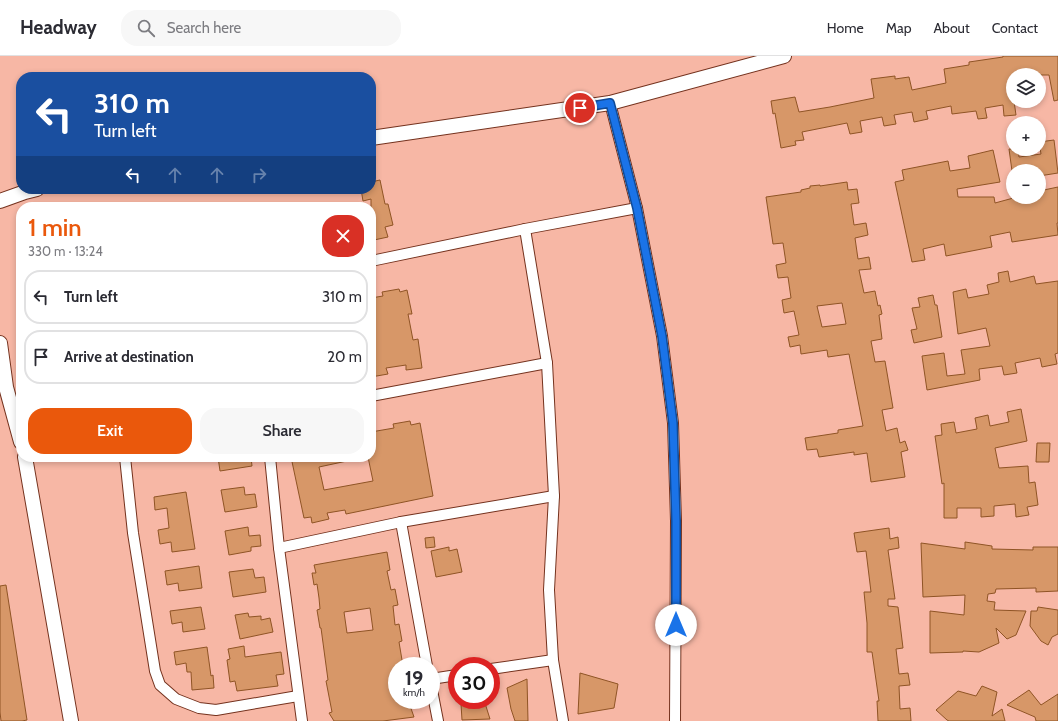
<!DOCTYPE html>
<meta charset="utf-8">
<style>
body{margin:0;font-family:Cabin,sans-serif;background:#f7f7f7;color:#2b2b33;height:100vh;display:flex;flex-direction:column;font-size:15px;white-space:nowrap}
*{box-sizing:border-box;margin:0}
p{font-size:13px;color:#7c7c81}
.icon{flex:none;width:22px;height:22px;fill:none;stroke:currentColor;stroke-width:2;stroke-linecap:round;stroke-linejoin:round}
.map{position:relative;flex:1;overflow:hidden}
.sheet{position:absolute;left:16px;top:146px;width:360px;height:260px;display:flex;flex-direction:column;background:#fff;border-radius:16px;box-shadow:0 2px 6px #0003}
.sheet>*{flex:none}
.top-card{position:absolute;left:16px;top:16px;width:360px;height:122px;border-radius:16px;box-shadow:0 2px 6px #0003;background:#1a4fa0;color:#fff;overflow:hidden}
.controls{position:absolute;left:1006px;top:12px;display:grid;gap:8px}
.controls a{display:grid;place-items:center;width:40px;height:40px;border-radius:50%;background:#fff;box-shadow:0 2px 6px #0003;font-size:20px}
.speed{position:absolute;left:388px;top:601px;display:flex;gap:8px;font-size:20px;font-weight:700;text-align:center}
.speed>*{display:grid;place-content:center;width:52px;height:52px;border-radius:50%;background:#fff;box-shadow:0 2px 6px #0003;line-height:1}
.speed small{font-size:10px;font-weight:400}
.speed .limit{border:6px solid #d22;background:#fff;color:#111}
.pin{position:absolute;display:grid;place-items:center;width:34px;height:34px;color:#fff;margin:-17px;border:2px solid #fff;border-radius:50%;box-shadow:0 1px 4px #0007}
.me{position:absolute;width:44px;margin:-22px;rotate:0deg;stroke-linejoin:round;filter:drop-shadow(0 0 3px #0008)}
.turn{display:flex;align-items:center;gap:14px;height:84px;padding:0 12px;font-size:18px}
.turn .icon{width:52px;height:52px;stroke-width:2.5}
.turn b{display:block;font-size:28px;line-height:34px}
.lanes{display:flex;align-items:center;height:38px;padding:0 12px;background:#0003;justify-content:center;gap:20px;direction:ltr}
.lanes .off{opacity:.35}
.round{display:grid;place-items:center;flex:none;width:42px;height:42px;border-radius:16px;background:#f7f7f7}
.overview{display:flex;align-items:center;justify-content:space-between;height:68px;padding:0 12px}
h1{font-size:24px;font-weight:600;line-height:30px;color:#ea580c}
.action{display:flex;gap:8px;margin-top:auto;padding:8px 12px}
.action a{flex:1;height:46px;border-radius:16px;background:#ea580c;color:#fff;font-size:16px;font-weight:600;line-height:46px;text-align:center}
.action a+a{background:#f7f7f7;color:#2b2b33}
ul{padding:0;list-style:none}
li{display:flex;align-items:center;gap:12px;height:54px;margin:0 8px 6px;padding:0 4px;border:2px solid #e1e1e2;border-radius:16px}
li div{flex:1}
li b{display:block;font-size:15px}
li em{font-style:normal}
header{display:flex;align-items:center;gap:24px;box-sizing:border-box;height:56px;padding:0 20px;background:#fff;border-bottom:1px solid #e1e1e2}
header strong{font-size:19px}
nav{display:flex;gap:22px;margin-inline-start:auto;font-size:14px}
.search{width:280px;height:36px;background:#f7f7f7;display:flex;align-items:center;gap:10px;box-sizing:border-box;padding:0 14px;border-radius:16px;color:#7c7c81;font-size:15px}
.map>svg:first-child{display:block}
.building{fill:#d79768;stroke:#8f5425;fill-rule:evenodd}
.lines{fill:none;stroke-linecap:round;stroke-linejoin:round}
.street-casing{stroke:#74321e;stroke-width:12}
.secondary-casing{stroke:#74321e;stroke-width:16}
.street{stroke:#fff;stroke-width:10}
.secondary{stroke:#fff;stroke-width:14}
.route-casing{stroke:#114b97;stroke-width:10}
.route{stroke:#1a73e8;stroke-width:7}
</style>
<header>
<strong>Headway</strong>
<div class="search"><svg class="icon" aria-label="search" viewBox="0 0 24 24"><circle cx="10" cy="10" r="6"/><path d="M15 15l6 6"/></svg>Search here</div>
<nav><a>Home</a><a>Map</a><a>About</a><a>Contact</a></nav>
</header>
<div class="map">
<svg width="1058" height="665" viewBox="0 0 1058 665">
<rect width="100%" height="100%" fill="#f7b7a5"/>
<!-- building -->
<g class="building">
<polygon points="1003,0 1058,0 1058,44 1054,45 1049,19 1013,19 1013,45 1014,45 1016,59 1004,60 1003,49 985,52 987,62 978,63 976,55 952,58 951,50 926,55 928,63 914,66 912,56 894,59 896,68 884,70 882,61 860,65 862,76 850,78 847,67 802,76 804,84 795,85 796,89 781,92 775,57 773,58 771,45 795,41 799,56 830,51 874,42 871,23 895,20 895,23 909,21 912,34 946,27 944,13 969,9 969,6 1003,1"/>
<polygon points="1054,84 1058,117 1039,120 1039,115 1012,115 1009,93 1018,93 1019,101 1041,98 1039,86"/>
<polygon points="993,94 1000,126 957,133 958,141 994,141 995,147 1017,141 1039,141 1039,135 1058,131 1058,167 1057,167 1058,179 1012,186 1010,176 990,180 992,191 946,200 944,188 923,193 925,204 912,206 895,126 904,124 902,114 948,105 950,115 970,112 968,100"/>
<polygon points="380,124 385,148 388,148 393,169 385,171 388,181 374,184 371,171 371,143 363,145 361,133 371,133 371,126"/>
<path d="M847 126 848 134 857 133 859 147 851 148 854 169 866 167 868 179 855 182 858 203 869 201 871 213 859 214 864 237 875 235 878 250 880 249 882 258 879 259 882 283 871 285 875 306 885 305 893 352 882 354 886 375 897 372 900 387 905 385 908 394 901 396 905 421 871 426 867 397 854 399V396L819 401 817 393 807 394 805 382 838 377V374L863 370 849 298 828 301 827 294 801 298 800 289 790 291 788 281 799 279 794 255 784 257 782 244 791 242 788 221 778 222 776 209 786 207 783 187 773 188 766 141 801 136V134L810 132V130L820 129V130ZM842 247 846 268 822 271 817 250Z"/>
<polygon points="1008,215 1010,226 1034,220 1036,228 1058,225 1058,297 1055,298 1057,308 1042,311 1040,302 1015,307 1017,317 1004,319 1002,310 979,313 980,324 927,334 922,300 944,297 947,320 965,318 961,294 990,290 986,272 958,278 953,236 966,233 968,242 989,238 987,229 999,226 998,217"/>
<polygon points="399,233 400,236 407,234 412,258 408,258 413,284 418,283 422,312 406,314 406,309 386,312 388,318 371,321 371,242 383,240 382,236"/>
<polygon points="933,239 935,249 937,249 942,281 914,287 911,274 917,273 912,252 920,251 918,242"/>
<polygon points="1021,353 1027,385 995,392 999,412 1028,410 1029,427 1035,426 1038,449 1027,451 1029,459 1016,461 1015,448 994,450 994,460 981,461 981,452 957,452 957,462 944,462 944,427 942,428 935,380 942,379 941,368 954,366 956,377 977,373 975,362 988,359 990,370 1009,366 1007,356"/>
<polygon points="410,365 411,369 420,367 433,440 346,458 345,454 327,457 329,463 312,467 311,461 304,462 291,401 346,401 347,405 319,411 324,434 373,425 368,401 371,401 371,376 394,372 393,368"/>
<polygon points="1037,387 1050,387 1049,406 1036,406"/>
<polygon points="218,401 251,401 252,410 220,415"/>
<polygon points="244,431 245,439 255,438 257,451 225,456 221,434"/>
<polygon points="186,436 195,493 172,496 171,486 160,488 158,474 169,472 167,452 155,454 154,441"/>
<polygon points="248,471 249,480 260,479 261,490 251,491 251,495 229,499 225,475"/>
<polygon points="889,472 890,483 898,481 899,492 888,494 895,543 888,543 888,550 898,551 903,592 896,593 899,618 908,617 910,629 899,630 900,653 910,652 911,665 878,665 877,645 879,645 872,596 867,596 867,567 864,536 871,536 866,495 857,496 854,477"/>
<polygon points="434,481 435,491 426,492 425,482"/>
<polygon points="965,486 992,490 992,493 1033,494 1033,491 1058,491 1058,535 1036,536 1036,532 996,533 995,537 988,538 987,545 995,546 994,554 1026,555 1016,579 1007,583 996,572 999,587 979,596 963,595 963,596 930,597 930,555 964,559 965,539 923,541 921,487 965,493"/>
<polygon points="449,491 449,495 457,493 462,516 436,521 431,495"/>
<path d="M387 496 390 514 387 515 391 534 395 533 398 549 393 550 395 569 399 568 402 585 399 586 403 610H397V644H408L414 661 383 665H334L329 657 332 656 326 625 328 624 321 572H320L317 554 320 553 319 542 317 528 314 529 312 517H316L314 509ZM370 552 373 574 347 577 344 556Z"/>
<polygon points="199,510 202,532 179,535 178,527 167,529 165,515"/>
<polygon points="253,513 255,522 264,521 266,536 233,541 229,516"/>
<polygon points="6,529 27,664 22,665 1,665 0,656 0,530"/>
<polygon points="201,551 205,573 183,576 182,566 172,568 170,555"/>
<polygon points="1038,551 1058,554 1058,578 1052,581 1048,589 1041,585 1030,570 1031,555 1037,555"/>
<polygon points="248,557 249,561 261,560 261,564 270,562 273,576 240,583 235,559"/>
<polygon points="244,590 245,601 281,596 284,618 276,619 278,630 237,635 235,625 230,626 227,604 230,603 228,593"/>
<polygon points="207,591 211,620 213,619 214,632 192,634 191,616 187,616 186,607 176,609 174,596"/>
<polygon points="580,617 618,628 614,652 578,658"/>
<polygon points="527,623 528,665 515,665 511,653 507,632"/>
<polygon points="982,630 997,636 992,660 1002,653 1005,665 949,665 947,664 936,654 958,635 976,640"/>
<polygon points="1029,634 1041,649 1058,638 1058,665 1036,665 1035,661 1007,649"/>
<polygon points="470,644 484,644 490,663 462,664 461,648"/>
</g>
<g class="lines">
<defs>
<g id="street">
<polyline points="610,47 637,152 662,280 673,367 676,465 675,665"/>
<polyline points="525,173 547,307 554,440 549,534 553,604 563,665"/>
<polyline points="371,205 525,173 637,152"/>
<polyline points="371,340 547,307"/>
<polyline points="125,401 133,477 155,615 160,629 176,643 199,652 216,654 298,640"/>
<polyline points="270,401 279,492 302,665"/>
<polyline points="401,466 427,610"/>
<polyline points="279,492 401,466 554,440"/>
<polyline points="491,613 553,604"/>
<polyline points="431,623 457,619"/>
<polyline points="431,629 438,665"/>
</g>
<g id="secondary">
<polyline points="371,82 610,47 784,0"/>
<polyline points="0,145 25,136 37,133"/>
<polyline points="0,287 6,331 21,386"/>
<polyline points="25,401 71,665"/>
</g>
</defs>
<!-- street casing -->
<use href="#street" class="street-casing"/>
<!-- secondary casing -->
<use href="#secondary" class="secondary-casing"/>
<!-- street -->
<use href="#street" class="street"/>
<!-- secondary -->
<use href="#secondary" class="secondary"/>
</g>
<g class="lines">
<defs>
<polyline id="route" points="580,52 610,47 637,152 662,280 673,367 676,465 676,569"/>
</defs>
<!-- route casing -->
<use href="#route" class="route-casing"/>
<!-- route -->
<use href="#route" class="route"/>
</g>
</svg>
<div class="controls">
<a><svg class="icon" aria-label="layers" viewBox="0 0 24 24"><path d="M12 4l9 5-9 5-9-5zM3 14l9 5 9-5"/></svg></a>
<a>+</a>
<a>−</a>
</div>
<div class="speed"><div>19<small>km/h</small></div><div class="limit">30</div></div>
<div class="pin" style="left:580px;top:52px;background:#d93025"><svg class="icon" aria-label="arrive" viewBox="0 0 24 24"><path d="M6 21V4h12l-3 4 3 4H6"/></svg></div>
<svg class="me" style="left:676px;top:569px" viewBox="-20 -20 40 40"><circle r="19" fill="#fff"/><path d="M0-13L10 11 0 6-10 11z" fill="#1a73e8"/></svg>
<div class="top-card">
<div class="turn"><svg class="icon" aria-label="left" viewBox="0 0 24 24"><path d="M17 20v-9H6M10 6l-5 5 5 5"/></svg><div><b>310 m</b>Turn left</div></div>
<div class="lanes"><svg class="icon" aria-label="left" viewBox="0 0 24 24"><path d="M17 20v-9H6M10 6l-5 5 5 5"/></svg><svg class="icon off" aria-label="ahead" viewBox="0 0 24 24"><path d="M12 20V5M6 11l6-6 6 6"/></svg><svg class="icon off" aria-label="ahead" viewBox="0 0 24 24"><path d="M12 20V5M6 11l6-6 6 6"/></svg><svg class="icon off" aria-label="right" viewBox="0 0 24 24"><path d="M7 20v-9h11M14 6l5 5-5 5"/></svg></div>
</div>
<section class="sheet">
<div class="overview"><div><h1>1 min</h1><p>330 m · 13:24</p></div><a class="round" style="background:#d93025;color:#fff"><svg class="icon" aria-label="close" viewBox="0 0 24 24"><path d="M6 6l12 12M18 6L6 18"/></svg></a></div>
<ul>
<li><svg class="icon" aria-label="left" viewBox="0 0 24 24"><path d="M17 20v-9H6M10 6l-5 5 5 5"/></svg><div><b>Turn left</b></div><em>310 m</em></li>
<li><svg class="icon" aria-label="arrive" viewBox="0 0 24 24"><path d="M6 21V4h12l-3 4 3 4H6"/></svg><div><b>Arrive at destination</b></div><em>20 m</em></li>
</ul>
<div class="action"><a>Exit</a><a>Share</a></div>
</section>
</div>
